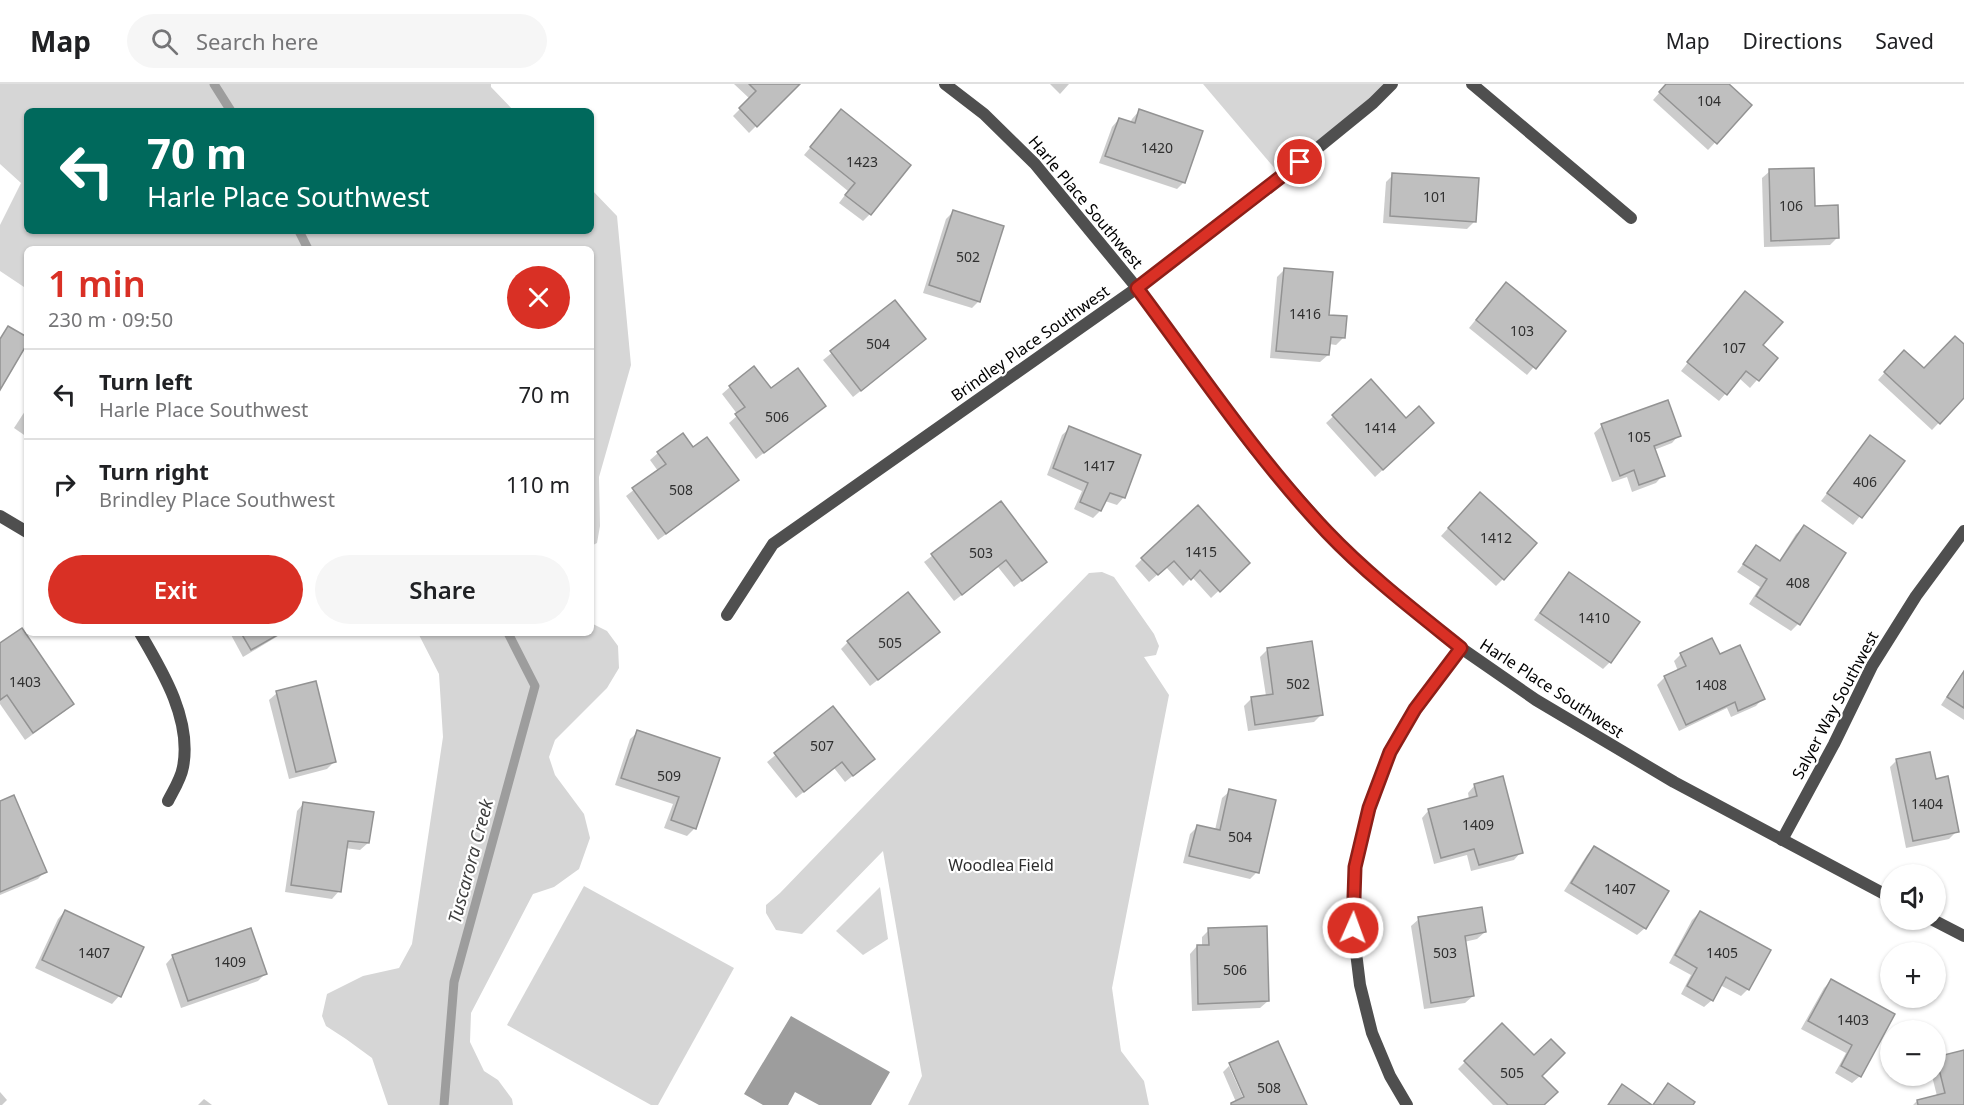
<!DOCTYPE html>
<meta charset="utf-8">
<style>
body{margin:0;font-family:"Noto Sans",sans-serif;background:#f6f6f6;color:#202124;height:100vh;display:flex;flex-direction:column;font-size:22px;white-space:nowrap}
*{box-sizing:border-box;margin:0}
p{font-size:20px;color:#757577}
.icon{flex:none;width:33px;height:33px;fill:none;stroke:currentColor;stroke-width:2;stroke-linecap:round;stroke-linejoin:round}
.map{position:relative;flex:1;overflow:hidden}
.details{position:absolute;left:24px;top:162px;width:570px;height:390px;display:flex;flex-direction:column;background:#fff;border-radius:9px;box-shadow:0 2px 4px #0004}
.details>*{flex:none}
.hud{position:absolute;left:24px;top:24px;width:570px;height:126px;border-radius:9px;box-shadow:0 2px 4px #0004;background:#00695c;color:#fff;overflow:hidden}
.buttons{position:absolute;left:1880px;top:780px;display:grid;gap:12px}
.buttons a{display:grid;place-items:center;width:66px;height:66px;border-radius:50%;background:#fff;box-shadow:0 2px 4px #0004;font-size:30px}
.pin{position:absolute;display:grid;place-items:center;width:51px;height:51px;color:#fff;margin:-26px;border:3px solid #fff;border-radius:50%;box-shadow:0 2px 6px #0007}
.me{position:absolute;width:66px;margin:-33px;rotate:2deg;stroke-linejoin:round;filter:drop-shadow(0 0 4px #0008)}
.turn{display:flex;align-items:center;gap:21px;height:126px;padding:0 24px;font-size:27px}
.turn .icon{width:78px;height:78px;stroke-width:2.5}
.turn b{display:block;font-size:42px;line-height:51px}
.round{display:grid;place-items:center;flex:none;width:63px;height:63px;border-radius:32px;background:#f6f6f6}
.overview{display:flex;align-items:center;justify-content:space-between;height:102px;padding:0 24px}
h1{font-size:36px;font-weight:600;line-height:45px;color:#d93025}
.cta{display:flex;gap:12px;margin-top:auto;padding:12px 24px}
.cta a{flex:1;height:69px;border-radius:36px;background:#d93025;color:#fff;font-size:24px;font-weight:600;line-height:69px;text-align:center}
.cta a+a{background:#f6f6f6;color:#202124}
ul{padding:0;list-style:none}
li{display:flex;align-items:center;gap:18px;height:90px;padding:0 24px;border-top:2px solid #e0e0e0}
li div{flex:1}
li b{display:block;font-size:22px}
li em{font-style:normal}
header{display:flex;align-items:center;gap:36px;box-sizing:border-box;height:84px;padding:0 30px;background:#fff;border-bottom:2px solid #e0e0e0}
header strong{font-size:28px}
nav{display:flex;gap:33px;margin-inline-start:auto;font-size:21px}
.search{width:420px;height:54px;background:#f6f6f6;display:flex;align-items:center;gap:15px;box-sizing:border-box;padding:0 21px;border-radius:33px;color:#757577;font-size:22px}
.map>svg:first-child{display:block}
.green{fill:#d6d6d6}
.water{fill:#9d9d9d}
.shadow{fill:#0003}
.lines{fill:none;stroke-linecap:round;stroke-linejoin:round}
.stream{stroke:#9d9d9d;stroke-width:9}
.building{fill:#bfbfbf;stroke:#939393;stroke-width:1.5}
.minor{stroke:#4f4f4f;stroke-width:12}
.route-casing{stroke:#8d1f18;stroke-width:15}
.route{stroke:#d93025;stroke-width:10}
.labels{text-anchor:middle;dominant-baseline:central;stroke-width:4.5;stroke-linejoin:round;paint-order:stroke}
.number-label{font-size:14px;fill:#303030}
.street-label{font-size:16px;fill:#000;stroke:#fff}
.park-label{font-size:16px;fill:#2d2d2d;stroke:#fff}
.water-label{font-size:18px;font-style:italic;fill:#3e3e3e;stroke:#fff}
</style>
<header>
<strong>Map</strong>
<div class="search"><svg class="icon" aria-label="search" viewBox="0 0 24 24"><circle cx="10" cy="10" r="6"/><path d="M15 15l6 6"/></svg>Search here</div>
<nav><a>Map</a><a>Directions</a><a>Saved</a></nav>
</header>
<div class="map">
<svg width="1964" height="1021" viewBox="0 0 1964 1021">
<rect width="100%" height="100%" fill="#fff"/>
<!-- green -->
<g class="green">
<polygon points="0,0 491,0 491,3 514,27 27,27 27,147 591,147 591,105 617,132 631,281 599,393 600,442 597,459 591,462 591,165 27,165 27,205 0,187 0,141 21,99 0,80"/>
<polygon points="1203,0 1388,0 1282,93"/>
<polygon points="1102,488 1114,493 1154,550 1159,562 1156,571 1144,573 1169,611 1112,904 1121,967 1144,997 1149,1021 908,1021 922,992 883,767 802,850 776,846 766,829 766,821 780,809 1089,489"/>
<polygon points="591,539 607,547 618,562 619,584 607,604 555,656 549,673 555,691 584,730 590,754 579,785 554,803 533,810 471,929 470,958 484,987 498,996 512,1015 513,1021 388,1021 372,974 346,955 326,942 322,932 327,910 363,892 399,884 412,860 443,653 439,590 418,549 591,549"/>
<polygon points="584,802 734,884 658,1021 651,1021 507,941"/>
<polygon points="880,803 888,855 863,871 836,847"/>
</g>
<!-- water -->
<polygon class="water" points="791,932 890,988 871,1021 819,1021 795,1008 788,1021 763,1021 744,1010"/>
<!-- shadow -->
<g class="shadow">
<polygon points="734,0 798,0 749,49 733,32 750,15"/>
<polygon points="1050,0 1069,0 1060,10"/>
<polygon points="1667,0 1727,0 1750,21 1708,66 1653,16"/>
<polygon points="841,27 870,130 863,137 839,119 848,107 804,71"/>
<polygon points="1139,27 1184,98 1177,105 1099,79 1112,43 1119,35 1130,39 1132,35"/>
<polygon points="1770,87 1814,123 1838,153 1830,161 1764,163 1762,94"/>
<polygon points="1393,91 1475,137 1467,145 1383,139 1386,98"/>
<polygon points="953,128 979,217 972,224 923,209 946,135"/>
<polygon points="1285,185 1327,232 1343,254 1336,261 1329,260 1328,271 1320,278 1270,274 1277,193"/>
<polygon points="1499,207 1564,247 1527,291 1469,244"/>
<polygon points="1738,217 1761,261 1776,274 1750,304 1739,294 1719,317 1681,287"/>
<polygon points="895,218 917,262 853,313 823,276"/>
<polygon points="1964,262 1964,312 1932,346 1878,296 1897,275 1924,286"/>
<polygon points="1371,297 1406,336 1425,347 1375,393 1326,339"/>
<polygon points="730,303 771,307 824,322 756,375 729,339 738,331 722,310"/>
<polygon points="27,324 27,353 14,344"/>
<polygon points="1602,342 1679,351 1672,359 1654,366 1663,391 1656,399 1632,408 1627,393 1612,398 1594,349"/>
<polygon points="1070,344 1124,413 1117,421 1105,417 1100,427 1093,434 1074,425 1082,407 1047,391 1062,351"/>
<polygon points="1870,353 1903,377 1853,441 1821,417"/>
<polygon points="693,365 737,396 730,403 658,456 626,412 658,387 650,376 658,369"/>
<polygon points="1473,417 1503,495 1496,502 1441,452"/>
<polygon points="1001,419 1037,485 1014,503 998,483 954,517 924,478"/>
<polygon points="1804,443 1844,470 1798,540 1791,547 1749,520 1760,503 1737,488 1756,463 1779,477 1796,450"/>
<polygon points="1142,475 1248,479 1211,514 1192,493 1183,502 1166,483 1149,498 1135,482"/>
<polygon points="1569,490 1610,578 1603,585 1534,536 1562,497"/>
<polygon points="230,549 283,549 243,573"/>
<polygon points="930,555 870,602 841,565 848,558"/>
<polygon points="0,561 73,620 65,627 25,656 0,620"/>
<polygon points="1268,565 1321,631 1314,638 1248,647 1244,622 1252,614 1266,612 1260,573"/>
<polygon points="1681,570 1719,572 1763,614 1756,622 1731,633 1727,624 1679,647 1657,601 1665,593 1678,587 1674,577"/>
<polygon points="1964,586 1964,636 1941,621"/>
<polygon points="277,609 334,678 327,685 289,695 269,616"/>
<polygon points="833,624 865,682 845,698 834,684 796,714 767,678"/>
<polygon points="638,648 718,675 695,744 687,752 664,744 673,720 615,701 630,655"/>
<polygon points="1897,676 1957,747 1949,755 1906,764 1890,683"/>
<polygon points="1475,701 1521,768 1514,776 1471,787 1467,771 1434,780 1422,734 1429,726 1469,715 1468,709"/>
<polygon points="1230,707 1257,788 1250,795 1183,779 1190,750 1197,743 1215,746 1222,714"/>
<polygon points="0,719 45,787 38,795 0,811"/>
<polygon points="304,719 368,759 360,766 345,764 339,807 332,815 285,808 297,727"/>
<polygon points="1594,763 1645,844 1637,851 1564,807 1587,771"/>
<polygon points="65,827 142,863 119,912 112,920 35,884 58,835"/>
<polygon points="1700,828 1748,905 1741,912 1720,901 1712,916 1704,923 1681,910 1691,891 1669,879 1692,836"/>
<polygon points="1419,835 1485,848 1477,855 1464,858 1473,912 1465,919 1424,925 1411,842"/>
<polygon points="1209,846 1268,917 1260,924 1192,927 1190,870 1197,862 1202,862 1202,853"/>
<polygon points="173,872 265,890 258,897 181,924 166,880"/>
<polygon points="1831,897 1893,931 1860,992 1852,999 1835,989 1846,969 1801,945 1824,904"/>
<polygon points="1502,941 1540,992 1542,1021 1493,1021 1458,985"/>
<polygon points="1964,968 1964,1021 1913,1021 1917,1017 1937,1012 1932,992 1935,992 1935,977 1937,975"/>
<polygon points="1230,980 1305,1021 1231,1021 1236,1018 1223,988 1229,982 1246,1020 1249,1019 1232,981 1229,981"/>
<polygon points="0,1008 7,1016 2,1021 0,1021"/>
<polygon points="204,1015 212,1021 198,1021"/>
</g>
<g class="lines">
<!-- stream -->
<g class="stream">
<polyline points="214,0 231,27"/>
<polyline points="299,147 308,165"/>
<polyline points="444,1021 454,898 535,602 508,549"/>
</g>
</g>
<!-- building -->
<g class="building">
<polygon points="749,0 800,0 757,43 739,24 756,7"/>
<polygon points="1666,0 1729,0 1752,21 1717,60 1659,8"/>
<polygon points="841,25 911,81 871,131 845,111 855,99 810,63"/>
<polygon points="1139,25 1203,47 1185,99 1105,72 1119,34 1135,39"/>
<polygon points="1814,84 1815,122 1838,121 1839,154 1771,157 1769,85"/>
<polygon points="1392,89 1479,94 1476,138 1390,132"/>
<polygon points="953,126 1004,142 980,218 929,201"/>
<polygon points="1284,184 1333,188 1329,231 1347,232 1345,254 1331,253 1329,271 1276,267"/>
<polygon points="1506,198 1566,247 1536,285 1476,236"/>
<polygon points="1745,207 1783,238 1763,261 1778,274 1759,297 1746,287 1727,311 1687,278"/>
<polygon points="895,216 926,255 861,307 830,267"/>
<polygon points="8,242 27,253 27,260 0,306 0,255"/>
<polygon points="1955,252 1964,260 1964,314 1940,340 1884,288 1904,266 1924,284"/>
<polygon points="754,282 771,304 798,284 826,322 764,369 735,330 745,323 729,302"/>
<polygon points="1371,295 1406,334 1419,322 1434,339 1383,386 1332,331"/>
<polygon points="1668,316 1681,352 1654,362 1665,392 1639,401 1634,386 1620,392 1601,340"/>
<polygon points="1069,342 1141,371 1125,414 1110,409 1101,427 1080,418 1088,399 1053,384"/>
<polygon points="683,349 693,363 707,353 739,396 666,450 632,404 666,380 657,368"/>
<polygon points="1870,351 1905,377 1862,434 1827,409"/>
<polygon points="1480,408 1537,459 1504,496 1448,444"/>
<polygon points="1001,417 1047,478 1022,497 1006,476 962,511 931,470"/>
<polygon points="1198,421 1250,479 1220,508 1200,486 1191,496 1174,477 1158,491 1141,474"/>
<polygon points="1804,441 1846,469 1800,541 1756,512 1767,495 1743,480 1756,461 1780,477"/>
<polygon points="1569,488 1640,538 1611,579 1540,529"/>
<polygon points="908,508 940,548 878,596 847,557"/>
<polygon points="22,544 74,620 33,649 7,611 0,616 0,559"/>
<polygon points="241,549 281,549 251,566"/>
<polygon points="1712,554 1720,570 1740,561 1765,615 1738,627 1735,618 1686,641 1664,592 1686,582 1680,569"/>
<polygon points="1312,557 1323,631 1255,641 1251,613 1273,610 1267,564"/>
<polygon points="1964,587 1964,624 1947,613"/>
<polygon points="316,597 336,678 296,688 276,607"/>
<polygon points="833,622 875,675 853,692 842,678 804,708 774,669"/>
<polygon points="637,646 720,674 696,745 671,736 679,713 621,694"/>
<polygon points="1930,668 1936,695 1948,692 1959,748 1913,757 1896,675"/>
<polygon points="1503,692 1523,769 1479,781 1474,765 1441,774 1428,725 1477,712 1474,700"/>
<polygon points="1229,705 1276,716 1259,789 1189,772 1197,741 1220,746"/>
<polygon points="14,711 47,788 0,808 0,717"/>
<polygon points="303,718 374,728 369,759 348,757 341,808 291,801"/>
<polygon points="1594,762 1669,807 1646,845 1571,799"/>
<polygon points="1482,823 1486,848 1465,852 1474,912 1431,919 1418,833"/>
<polygon points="65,826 144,863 121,913 42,876"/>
<polygon points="1700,827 1771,866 1749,906 1726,893 1713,917 1687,902 1697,884 1675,871"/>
<polygon points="1267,842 1269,917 1198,920 1197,861 1209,861 1208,844"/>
<polygon points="251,844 267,890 188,917 172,871"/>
<polygon points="1831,895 1895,930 1861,993 1841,982 1852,961 1808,937"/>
<polygon points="1502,939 1534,971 1551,955 1565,969 1542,992 1558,1008 1544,1021 1508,1021 1464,977"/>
<polygon points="1278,957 1307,1021 1231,1021 1231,1019 1244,1013 1229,979"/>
<polygon points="1964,966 1964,1021 1918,1021 1917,1016 1945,1009 1936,973"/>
<polygon points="1668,999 1695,1018 1693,1021 1653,1021"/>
<polygon points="1622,1000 1652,1021 1608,1021"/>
</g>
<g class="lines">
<!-- minor -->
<g class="minor">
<polyline points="945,0 984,30 1035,80 1137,204 1253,363 1327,447 1365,485 1461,564 1536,616 1674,698 1890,813"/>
<polyline points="1472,0 1631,134"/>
<polyline points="0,432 27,448"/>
<polyline points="727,531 773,460 1137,204 1282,93 1373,19 1392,0"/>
<path d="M140 549C163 588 192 636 183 683 181 695 173 707 168 717"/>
<polyline points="1782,756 1834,660 1872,582 1916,512 1964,447"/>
<polyline points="1933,836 1964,852"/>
<polyline points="1407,1021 1390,992 1372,949 1360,901 1353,844 1355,783 1369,724 1390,668 1406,639 1461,564"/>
</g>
</g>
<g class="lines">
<defs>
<path id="route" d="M1300 78 1137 204C1199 287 1256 373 1327 448 1368 491 1415 527 1461 564L1415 625 1390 668 1369 724 1355 783 1353 844"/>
</defs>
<!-- route casing -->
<use href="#route" class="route-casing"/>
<!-- route -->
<use href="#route" class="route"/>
</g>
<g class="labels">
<!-- number labels -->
<g class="number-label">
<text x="1709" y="16">104</text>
<text x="1157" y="63">1420</text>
<text x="862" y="77">1423</text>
<text x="1435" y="112">101</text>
<text x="1791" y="121">106</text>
<text x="968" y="172">502</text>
<text x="1305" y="229">1416</text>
<text x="1522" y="246">103</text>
<text x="878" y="259">504</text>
<text x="1734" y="263">107</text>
<text x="777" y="332">506</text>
<text x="1380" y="343">1414</text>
<text x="1639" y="352">105</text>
<text x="1099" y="381">1417</text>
<text x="1865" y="397">406</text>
<text x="681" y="405">508</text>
<text x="1496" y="453">1412</text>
<text x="1201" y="467">1415</text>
<text x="981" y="468">503</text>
<text x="1798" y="498">408</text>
<text x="1594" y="533">1410</text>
<text x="890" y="558">505</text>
<text x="25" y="597">1403</text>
<text x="1298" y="599">502</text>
<text x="1711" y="600">1408</text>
<text x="822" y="661">507</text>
<text x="669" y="691">509</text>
<text x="1927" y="719">1404</text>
<text x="1478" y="740">1409</text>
<text x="1240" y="752">504</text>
<text x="1620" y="804">1407</text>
<text x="94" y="868">1407</text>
<text x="1445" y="868">503</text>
<text x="1722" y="868">1405</text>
<text x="230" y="877">1409</text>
<text x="1235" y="885">506</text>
<text x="1853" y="935">1403</text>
<text x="1512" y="988">505</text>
<text x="1269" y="1003">508</text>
</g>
<!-- street labels -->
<g class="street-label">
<text transform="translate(1086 118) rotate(50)">Harle Place Southwest</text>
<text transform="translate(1030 259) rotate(-35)">Brindley Place Southwest</text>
<text transform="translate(1552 604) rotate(33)">Harle Place Southwest</text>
<text transform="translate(1835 621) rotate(-62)">Salyer Way Southwest</text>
</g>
<!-- park labels -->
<g class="park-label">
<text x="1001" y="781">Woodlea Field</text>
</g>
<!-- water labels -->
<g class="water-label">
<text transform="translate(470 777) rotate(-75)">Tuscarora Creek</text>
</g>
</g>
</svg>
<div class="buttons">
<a><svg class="icon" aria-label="sound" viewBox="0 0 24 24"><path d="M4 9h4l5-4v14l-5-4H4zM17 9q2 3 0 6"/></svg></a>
<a>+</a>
<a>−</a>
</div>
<div class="pin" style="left:1300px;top:78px;background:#d93025"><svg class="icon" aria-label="arrive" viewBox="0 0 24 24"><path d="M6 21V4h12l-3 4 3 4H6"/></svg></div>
<svg class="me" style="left:1353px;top:844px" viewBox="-20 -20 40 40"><circle r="17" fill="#d93025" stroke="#fff" stroke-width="3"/><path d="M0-11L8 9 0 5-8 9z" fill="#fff"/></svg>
<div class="hud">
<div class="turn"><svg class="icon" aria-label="left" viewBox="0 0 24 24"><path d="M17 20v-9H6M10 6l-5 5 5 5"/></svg><div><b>70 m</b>Harle Place Southwest</div></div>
</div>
<section class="details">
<div class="overview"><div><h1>1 min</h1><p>230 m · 09:50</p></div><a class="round" style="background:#d93025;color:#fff"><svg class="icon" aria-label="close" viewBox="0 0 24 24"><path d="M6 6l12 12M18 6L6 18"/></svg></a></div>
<ul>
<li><svg class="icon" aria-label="left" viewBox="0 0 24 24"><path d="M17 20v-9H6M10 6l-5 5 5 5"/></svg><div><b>Turn left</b><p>Harle Place Southwest</p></div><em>70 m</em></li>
<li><svg class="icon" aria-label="right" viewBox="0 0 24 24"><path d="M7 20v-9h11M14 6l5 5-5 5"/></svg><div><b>Turn right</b><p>Brindley Place Southwest</p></div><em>110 m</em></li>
</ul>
<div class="cta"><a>Exit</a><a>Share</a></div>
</section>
</div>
